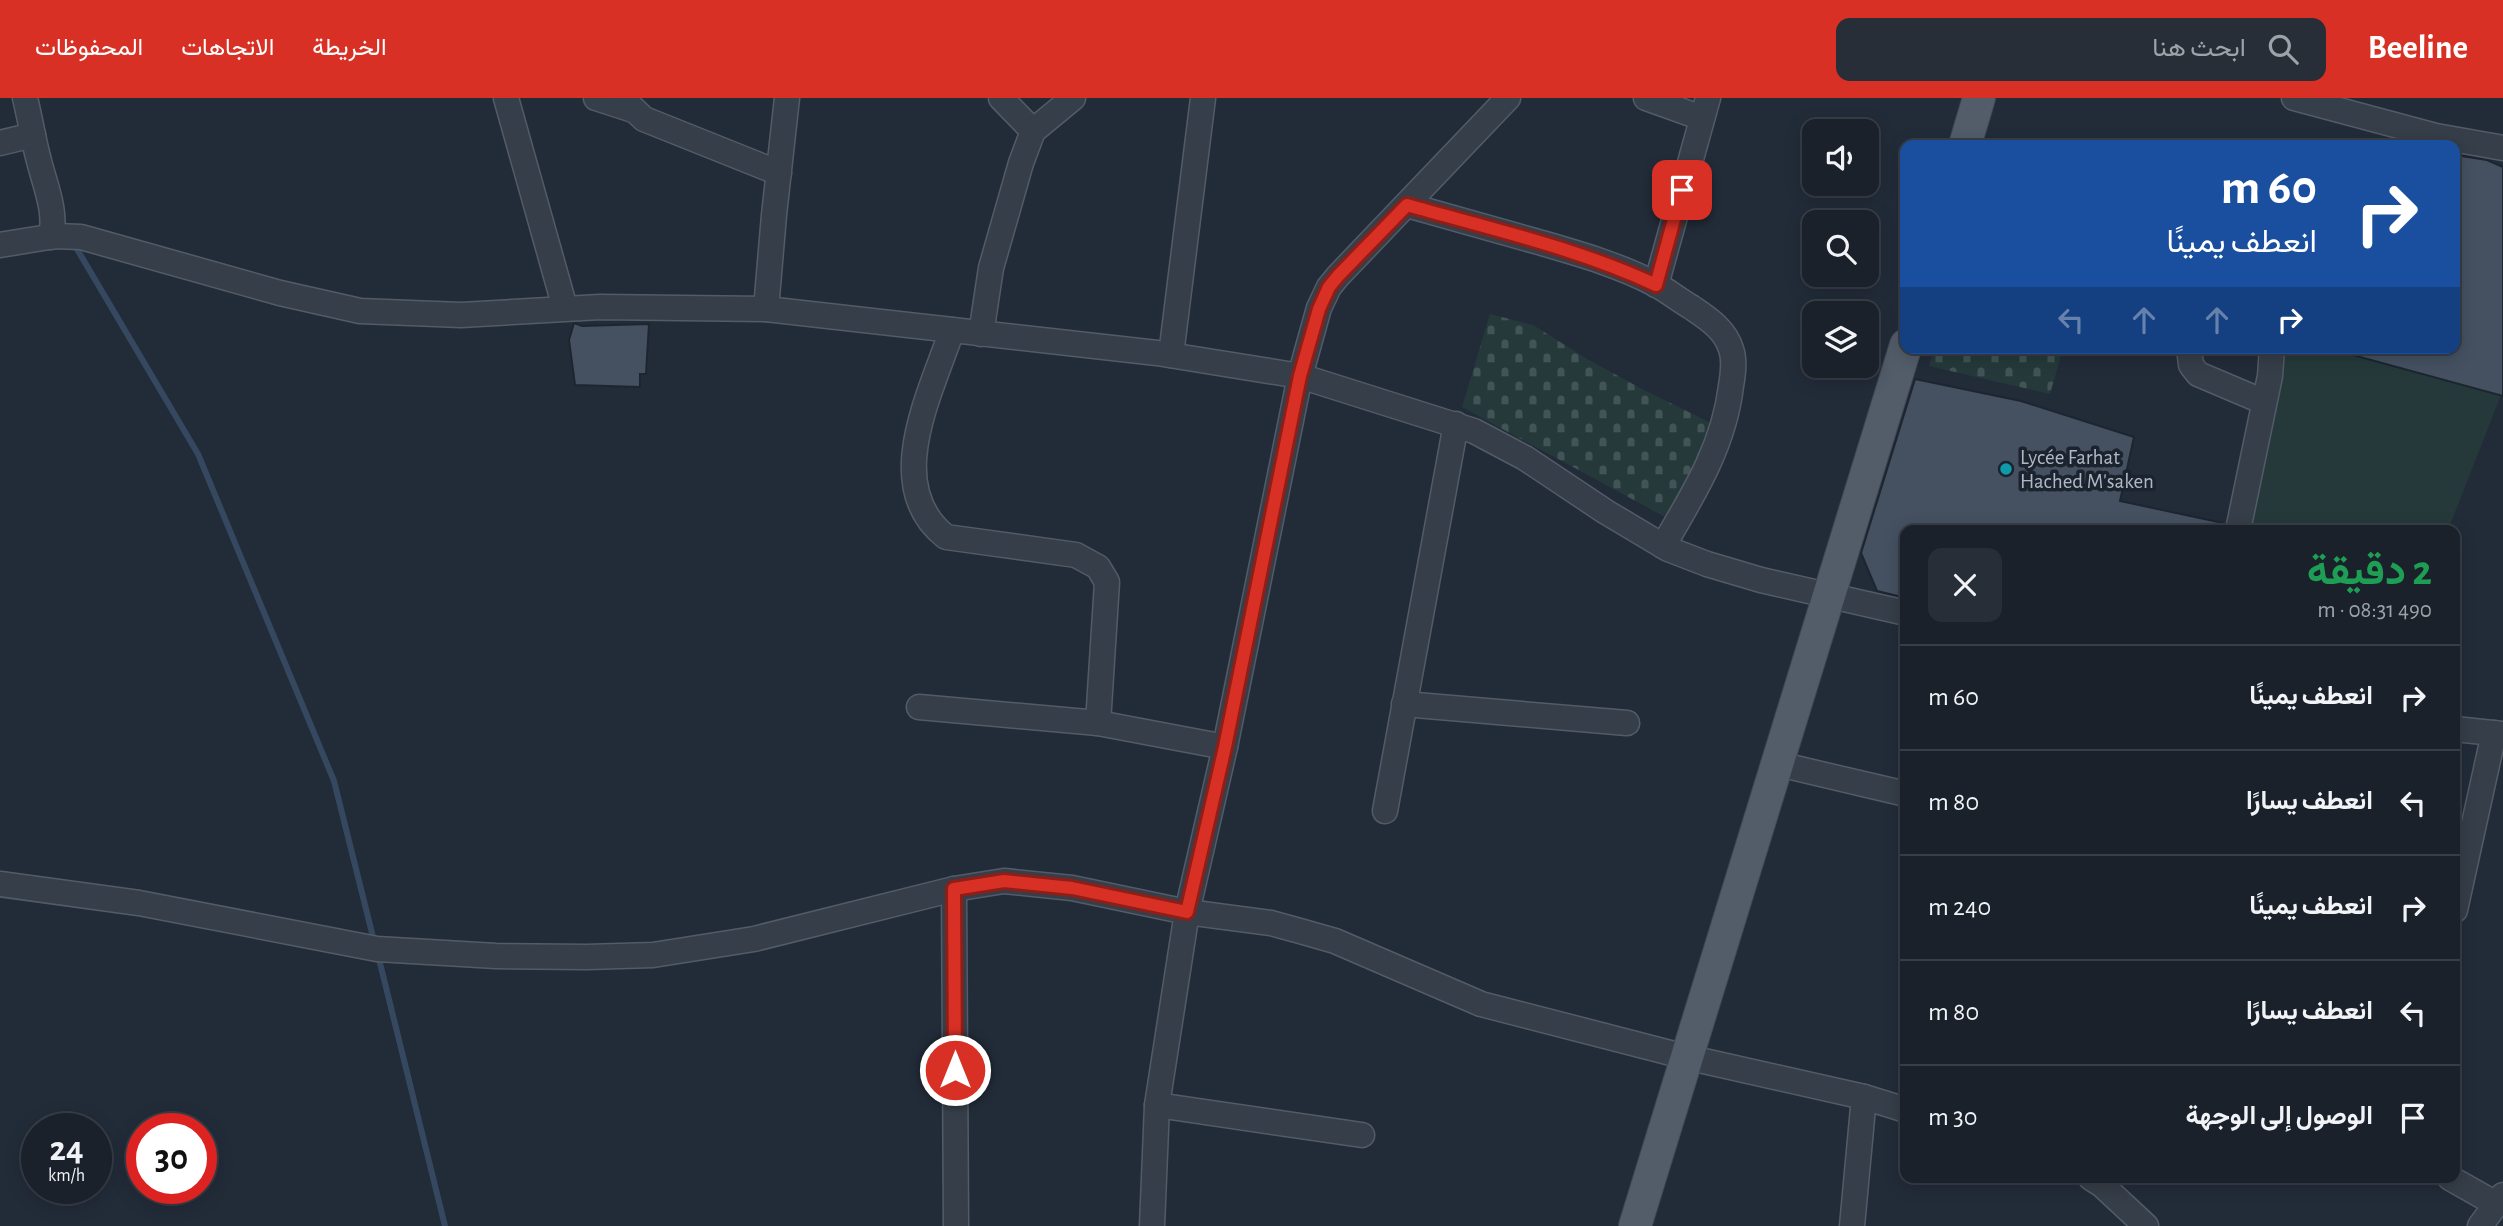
<!DOCTYPE html>
<html lang="ar">
<meta charset="utf-8">
<style>
body{margin:0;font-family:"Alegreya Sans",Vazirmatn,sans-serif;background:#272e37;color:#f1f3f6;direction:rtl;height:100vh;display:flex;flex-direction:column;font-size:26px;white-space:nowrap}
*{box-sizing:border-box;margin:0}
p{font-size:23px;color:#9fa3a9}
.icon{flex:none;width:38px;height:38px;fill:none;stroke:currentColor;stroke-width:2;stroke-linecap:round;stroke-linejoin:round}
.map{position:relative;flex:1;overflow:hidden;direction:ltr}
.side{position:absolute;left:1900px;top:427px;width:560px;height:658px;display:flex;flex-direction:column;background:#1a212b;border-radius:14px;box-shadow:0 4px 18px #0003,0 0 0 2px #383e47;direction:rtl}
.side>*{flex:none}
.banner{position:absolute;left:1900px;top:42px;width:560px;height:214px;border-radius:14px;box-shadow:0 4px 18px #0003,0 0 0 2px #383e47;direction:rtl;background:#1a4fa0;color:#fff;overflow:hidden}
.fabs{position:absolute;left:1802px;top:21px;display:grid;gap:14px}
.fabs a{display:grid;place-items:center;width:77px;height:77px;border-radius:14px;background:#1a212b;box-shadow:0 4px 18px #0003,0 0 0 2px #383e47;font-size:35px}
.speed{position:absolute;left:21px;top:1015px;display:flex;gap:14px;font-size:35px;font-weight:700;text-align:center}
.speed>*{display:grid;place-content:center;width:91px;height:91px;border-radius:50%;background:#1a212b;box-shadow:0 4px 18px #0003,0 0 0 2px #383e47;line-height:1}
.speed small{font-size:18px;font-weight:400}
.speed .limit{border:10px solid #d22;background:#fff;color:#111}
.pin{position:absolute;display:grid;place-items:center;width:60px;height:60px;color:#fff;margin:-30px;border-radius:14px;box-shadow:0 4px 10px #0006}
.me{position:absolute;width:77px;margin:-38px;rotate:0deg;stroke-linejoin:round;filter:drop-shadow(0 0 5px #0008)}
.turn{display:flex;align-items:center;gap:24px;height:147px;padding:0 28px;font-size:32px}
.turn .icon{width:91px;height:91px;stroke-width:2.5}
.turn b{display:block;font-size:49px;line-height:60px}
.lanes{display:flex;align-items:center;height:66px;padding:0 28px;background:#0003;justify-content:center;gap:35px;direction:ltr}
.lanes .off{opacity:.35}
.round{display:grid;place-items:center;flex:none;width:74px;height:74px;border-radius:14px;background:#272e37}
.summary{display:flex;align-items:center;justify-content:space-between;height:119px;padding:0 28px}
h1{font-size:42px;font-weight:700;line-height:52px;color:#1e9e55}
ul{padding:0;list-style:none}
li{display:flex;align-items:center;gap:21px;height:105px;padding:0 28px;border-top:2px solid #383e47}
li div{flex:1}
li b{display:block;font-size:26px}
li em{font-style:normal}
header{display:flex;align-items:center;gap:42px;box-sizing:border-box;height:98px;padding:0 35px;background:#d93025;color:#fff}
header strong{font-size:33px}
nav{display:flex;gap:38px;margin-inline-start:auto;font-size:24px}
.search{width:490px;height:63px;background:#272e37;display:flex;align-items:center;gap:18px;box-sizing:border-box;padding:0 24px;border-radius:14px;color:#9fa3a9;font-size:26px}
.map>svg:first-child{display:block}
.cemetery{fill:url(#cemetery-stones)}
.pitch{fill:#25393b}
.lines{fill:none;stroke-linecap:round;stroke-linejoin:round}
.stream{stroke:#364760;stroke-width:6}
.building{fill:#455161;stroke:#1d2530;stroke-width:2}
.minor-casing{stroke:#535b67;stroke-width:27}
.major-casing{stroke:#3f4753;stroke-width:34}
.minor{stroke:#363e49;stroke-width:24}
.major{stroke:#535d6a;stroke-width:32}
.route-casing{stroke:#8d1f18;stroke-width:18}
.route{stroke:#d93025;stroke-width:12}
.culture-dot{fill:#0f9aa8;stroke:#1b232e;stroke-width:2.5}
.labels{text-anchor:middle;dominant-baseline:central;stroke-width:7;stroke-linejoin:round;paint-order:stroke}
.poi-label{font-size:21px;fill:#b0b8c6;stroke:#1b232e;text-anchor:start}
</style>
<header>
<strong>Beeline</strong>
<div class="search"><svg class="icon" aria-label="search" viewBox="0 0 24 24"><circle cx="10" cy="10" r="6"/><path d="M15 15l6 6"/></svg>ابحث هنا</div>
<nav><a>الخريطة</a><a>الاتجاهات</a><a>المحفوظات</a></nav>
</header>
<div class="map">
<svg width="2503" height="1128" viewBox="0 0 2503 1128">
<defs>
<pattern id="cemetery-stones" width="16" height="16" patternUnits="userSpaceOnUse" patternTransform="scale(1.75)"><rect width="16" height="16" fill="#25393b"/><path d="M2 7V4a2 2 0 0 1 4 0v3zM10 15v-3a2 2 0 0 1 4 0v3z" fill="#425456"/></pattern>
</defs>
<rect width="100%" height="100%" fill="#222c39"/>
<!-- cemetery -->
<g class="cemetery">
<polygon points="1490,216 1533,227 1587,261 1642,291 1713,326 1693,383 1667,420 1462,309"/>
<polygon points="1934,250 2063,250 2050,296 1929,268"/>
</g>
<!-- pitch -->
<polygon class="pitch" points="2279,250 2329,250 2501,297 2448,432 2243,432"/>
<g class="lines">
<!-- stream -->
<g class="stream">
<polyline points="74,146 198,356 334,683 374,843"/>
<polyline points="378,857 445,1128"/>
</g>
</g>
<!-- building -->
<g class="building">
<polygon points="2455,57 2487,62 2503,69 2503,298 2349,256 2349,250 2455,250"/>
<polygon points="574,225 582,228 649,226 646,276 640,276 640,289 575,287 569,242"/>
<polygon points="1915,281 2021,303 2134,339 2120,403 2223,425 2222,432 1906,432 1906,500 1877,493 1861,455"/>
</g>
<g class="lines">
<defs>
<g id="minor">
<path d="M25 0C30 20 33 40 38 59 44 85 57 112 51 139"/>
<polyline points="506,0 565,210"/>
<polyline points="596,0 633,12"/>
<polyline points="622,0 644,21 779,75"/>
<polyline points="1001,0 1033,33"/>
<polyline points="1646,0 1702,20"/>
<polyline points="2294,0 2436,38 2503,50"/>
<polyline points="0,45 33,37"/>
<path d="M1407 107C1449 119 1492 131 1535 143 1576 155 1617 166 1655 186 1668 193 1679 202 1691 209 1707 220 1725 231 1731 251 1735 262 1733 276 1731 288 1724 348 1693 397 1663 448"/>
<polyline points="0,147 55,138 81,139 280,195 360,213 461,217 600,209 766,211 1157,255 1300,278 1474,333 1525,360 1606,414 1668,451 1707,466 1761,482 1906,515"/>
<polyline points="1656,187 1708,0"/>
<polyline points="766,211 774,117 787,0"/>
<path d="M952 232C931 295 881 388 946 439L1076 457 1098 469 1107 484 1098 625"/>
<polyline points="981,236 991,170 1021,65 1033,33 1073,0"/>
<polyline points="2189,250 2191,267 2198,276 2264,304"/>
<polyline points="1171,257 1203,0"/>
<polyline points="2238,432 2270,278 2272,250"/>
<polyline points="1404,606 1627,625"/>
<polyline points="919,609 1098,625 1225,649"/>
<polyline points="2455,631 2503,636"/>
<polyline points="1778,666 1906,696"/>
<polyline points="1385,713 1456,326"/>
<polyline points="0,786 139,805 377,851 496,858 587,859 653,857 754,841 954,791 1004,783 1072,790 1187,814 1271,825 1300,833 1335,843 1481,906 1686,959 1864,999 1906,1012"/>
<polyline points="954,791 956,1128"/>
<polyline points="2455,812 2494,635"/>
<polyline points="1157,1007 1362,1037"/>
<polyline points="2091,1080 2102,1087 2146,1128"/>
<polyline points="2450,1080 2496,1106"/>
<polyline points="1152,1128 1157,1007 1187,814 1225,649 1300,278 1319,210 1329,189 1338,178 1508,0"/>
<polyline points="1852,1128 1864,999"/>
<polyline points="2480,1128 2503,1097"/>
</g>
<g id="major">
<polyline points="1965,47 1979,0"/>
<polyline points="1635,1128 1906,247"/>
</g>
</defs>
<!-- minor casing -->
<use href="#minor" class="minor-casing"/>
<!-- major casing -->
<use href="#major" class="major-casing"/>
<!-- minor -->
<use href="#minor" class="minor"/>
<!-- major -->
<use href="#major" class="major"/>
</g>
<g class="lines">
<defs>
<path id="route" d="M955 972 954 791 1004 783 1072 790 1187 814 1225 649 1300 278 1319 211 1329 189 1338 178 1407 107C1491 131 1577 150 1656 187L1682 92"/>
</defs>
<!-- route casing -->
<use href="#route" class="route-casing"/>
<!-- route -->
<use href="#route" class="route"/>
</g>
<!-- markers -->
<circle class="culture-dot" cx="2006" cy="371" r="7"/>
<g class="labels">
<!-- poi labels -->
<g class="poi-label">
<text x="2020" y="359">Lycée Farhat<tspan x="2020" dy="24">Hached M'saken</tspan></text>
</g>
</g>
</svg>
<div class="fabs">
<a><svg class="icon" aria-label="sound" viewBox="0 0 24 24"><path d="M4 9h4l5-4v14l-5-4H4zM17 9q2 3 0 6"/></svg></a>
<a><svg class="icon" aria-label="search" viewBox="0 0 24 24"><circle cx="10" cy="10" r="6"/><path d="M15 15l6 6"/></svg></a>
<a><svg class="icon" aria-label="layers" viewBox="0 0 24 24"><path d="M12 4l9 5-9 5-9-5zM3 14l9 5 9-5"/></svg></a>
</div>
<div class="speed"><div>24<small>km/h</small></div><div class="limit">30</div></div>
<div class="pin" style="left:1682px;top:92px;background:#d93025"><svg class="icon" aria-label="arrive" viewBox="0 0 24 24"><path d="M6 21V4h12l-3 4 3 4H6"/></svg></div>
<svg class="me" style="left:955px;top:972px" viewBox="-20 -20 40 40"><circle r="17" fill="#d93025" stroke="#fff" stroke-width="3"/><path d="M0-11L8 9 0 5-8 9z" fill="#fff"/></svg>
<div class="banner">
<div class="turn"><svg class="icon" aria-label="right" viewBox="0 0 24 24"><path d="M7 20v-9h11M14 6l5 5-5 5"/></svg><div><b>60 m</b>انعطف يمينًا</div></div>
<div class="lanes"><svg class="icon off" aria-label="left" viewBox="0 0 24 24"><path d="M17 20v-9H6M10 6l-5 5 5 5"/></svg><svg class="icon off" aria-label="ahead" viewBox="0 0 24 24"><path d="M12 20V5M6 11l6-6 6 6"/></svg><svg class="icon off" aria-label="ahead" viewBox="0 0 24 24"><path d="M12 20V5M6 11l6-6 6 6"/></svg><svg class="icon" aria-label="right" viewBox="0 0 24 24"><path d="M7 20v-9h11M14 6l5 5-5 5"/></svg></div>
</div>
<section class="side">
<div class="summary"><div><h1>2 دقيقة</h1><p>490 m · 08:31</p></div><a class="round"><svg class="icon" aria-label="close" viewBox="0 0 24 24"><path d="M6 6l12 12M18 6L6 18"/></svg></a></div>
<ul>
<li><svg class="icon" aria-label="right" viewBox="0 0 24 24"><path d="M7 20v-9h11M14 6l5 5-5 5"/></svg><div><b>انعطف يمينًا</b></div><em>60 m</em></li>
<li><svg class="icon" aria-label="left" viewBox="0 0 24 24"><path d="M17 20v-9H6M10 6l-5 5 5 5"/></svg><div><b>انعطف يسارًا</b></div><em>80 m</em></li>
<li><svg class="icon" aria-label="right" viewBox="0 0 24 24"><path d="M7 20v-9h11M14 6l5 5-5 5"/></svg><div><b>انعطف يمينًا</b></div><em>240 m</em></li>
<li><svg class="icon" aria-label="left" viewBox="0 0 24 24"><path d="M17 20v-9H6M10 6l-5 5 5 5"/></svg><div><b>انعطف يسارًا</b></div><em>80 m</em></li>
<li><svg class="icon" aria-label="arrive" viewBox="0 0 24 24"><path d="M6 21V4h12l-3 4 3 4H6"/></svg><div><b>الوصول إلى الوجهة</b></div><em>30 m</em></li>
</ul>
</section>
</div>
